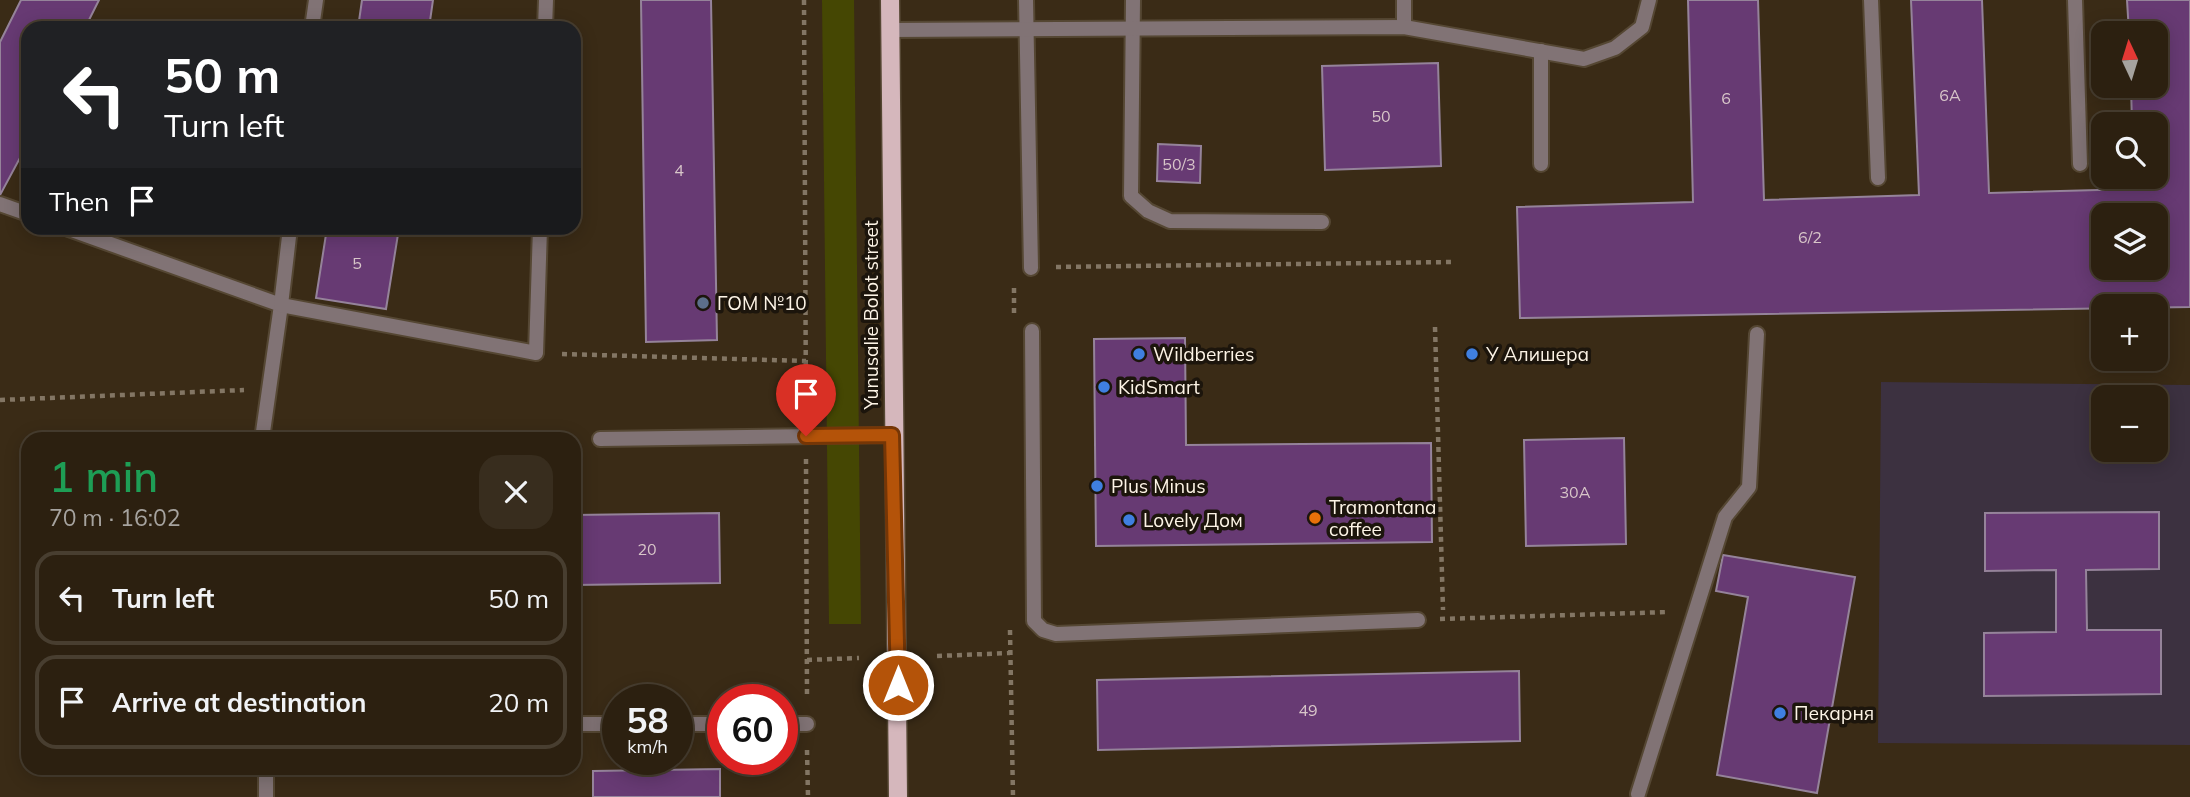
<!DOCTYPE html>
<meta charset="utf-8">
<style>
body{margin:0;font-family:Mulish,sans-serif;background:#382d1e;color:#f1f3f6;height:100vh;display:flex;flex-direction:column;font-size:26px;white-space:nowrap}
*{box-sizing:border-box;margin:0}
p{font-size:23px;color:#a6a39f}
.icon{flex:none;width:38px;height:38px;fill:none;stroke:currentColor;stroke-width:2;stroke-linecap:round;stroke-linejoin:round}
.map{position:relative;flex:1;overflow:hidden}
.sheet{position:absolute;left:21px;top:432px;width:560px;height:343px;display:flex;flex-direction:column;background:#2c2010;border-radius:21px;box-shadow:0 4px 18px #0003,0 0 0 2px #483e30}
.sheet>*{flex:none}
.guide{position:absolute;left:21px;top:21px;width:560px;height:214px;border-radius:21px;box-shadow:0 4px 18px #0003,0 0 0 2px #483e30;background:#202124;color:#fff;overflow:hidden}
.needle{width:46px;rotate:356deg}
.controls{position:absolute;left:2091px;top:21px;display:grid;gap:14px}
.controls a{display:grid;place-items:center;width:77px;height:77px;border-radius:14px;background:#2c2010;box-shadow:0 4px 18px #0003,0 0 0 2px #483e30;font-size:35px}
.speed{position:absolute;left:602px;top:684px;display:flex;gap:14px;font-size:35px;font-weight:700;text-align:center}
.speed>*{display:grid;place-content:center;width:91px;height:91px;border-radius:50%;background:#2c2010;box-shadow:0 4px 18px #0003,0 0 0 2px #483e30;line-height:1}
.speed small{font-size:18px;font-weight:400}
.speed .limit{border:10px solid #d22;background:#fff;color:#111}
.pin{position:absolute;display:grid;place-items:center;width:60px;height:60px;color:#fff;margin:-72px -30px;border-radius:50% 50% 50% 0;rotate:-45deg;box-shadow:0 0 7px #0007}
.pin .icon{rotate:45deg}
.me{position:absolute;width:77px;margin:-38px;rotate:0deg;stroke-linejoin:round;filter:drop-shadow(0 0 5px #0008)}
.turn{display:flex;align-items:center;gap:24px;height:147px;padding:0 28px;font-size:32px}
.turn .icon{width:91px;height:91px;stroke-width:2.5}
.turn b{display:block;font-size:49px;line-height:60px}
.then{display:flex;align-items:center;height:66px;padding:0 28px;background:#0003;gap:14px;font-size:26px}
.round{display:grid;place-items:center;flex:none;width:74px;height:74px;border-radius:21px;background:#382d1e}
.overview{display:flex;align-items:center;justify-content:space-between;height:119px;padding:0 28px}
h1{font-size:42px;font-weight:600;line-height:52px;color:#1e9e55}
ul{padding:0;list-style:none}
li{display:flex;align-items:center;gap:21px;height:94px;margin:0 14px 10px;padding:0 14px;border:4px solid #483e30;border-radius:21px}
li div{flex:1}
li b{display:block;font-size:26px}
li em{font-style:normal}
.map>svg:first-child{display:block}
.education{fill:#3c3140;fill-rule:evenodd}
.green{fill:#454703}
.building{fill:#673a73;stroke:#95839a;stroke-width:2;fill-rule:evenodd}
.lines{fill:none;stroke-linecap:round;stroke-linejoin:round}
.service-casing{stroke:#554733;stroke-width:18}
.primary-casing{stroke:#554733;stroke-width:21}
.path{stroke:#837664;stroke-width:4.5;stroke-dasharray:5 5;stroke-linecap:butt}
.service{stroke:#817375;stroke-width:14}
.primary{stroke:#d5b7bc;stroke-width:18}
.route-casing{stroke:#753606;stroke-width:18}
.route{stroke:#b45309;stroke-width:12}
.service-dot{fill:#5c6f8a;stroke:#1c150c;stroke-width:2.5}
.shop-dot{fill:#3f7fe0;stroke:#1c150c;stroke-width:2.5}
.food-dot{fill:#e8710a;stroke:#1c150c;stroke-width:2.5}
.labels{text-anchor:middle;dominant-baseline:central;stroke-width:7;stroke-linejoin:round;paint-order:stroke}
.number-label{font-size:16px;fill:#d8c6c9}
.poi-label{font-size:19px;fill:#fdf4e6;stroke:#1c150c;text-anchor:start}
.street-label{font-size:19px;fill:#fdf4e6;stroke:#1c150c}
</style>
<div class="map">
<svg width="2190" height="797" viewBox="0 0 2190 797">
<rect width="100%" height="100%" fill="#3a2b16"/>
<!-- education -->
<path class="education" d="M1881 382 2190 385V745L1878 743ZM2104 397H2156V450H2104Z"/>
<!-- green -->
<polygon class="green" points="822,0 854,0 861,624 829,624"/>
<!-- building -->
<g class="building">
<polygon points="21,0 99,0 85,28 28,28 28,143 0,195 0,42"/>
<polygon points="362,0 433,0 429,28 358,28"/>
<polygon points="641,0 711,0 717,340 646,342"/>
<path d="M1688 0H1758L1764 200 1919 195 1911 0H1982L1989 193 2135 189 2134 177H2156V124H2132L2131 86H2156V33H2129L2127 0H2190V307L1520 318 1517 207 1693 202ZM2104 215H2156V268H2104Z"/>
<polygon points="1438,63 1441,166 1325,170 1322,66"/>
<polygon points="1158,144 1201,146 1200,183 1157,181"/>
<polygon points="327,228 399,228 386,309 316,298"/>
<polygon points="1185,338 1186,445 1431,443 1432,542 1096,546 1094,339"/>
<polygon points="1624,438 1626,544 1526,546 1524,440"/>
<polygon points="2159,512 2159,569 2086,570 2087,630 2161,630 2161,694 1984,696 1984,633 2056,632 2056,570 1985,571 1985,513"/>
<polygon points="719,513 720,583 574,585 574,515"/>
<polygon points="1723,555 1855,577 1817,793 1717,775 1748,597 1716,591"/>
<polygon points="1519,671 1520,741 1098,750 1097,680"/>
<polygon points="720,769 720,797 593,797 593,771"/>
</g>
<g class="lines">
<defs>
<g id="service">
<polyline points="1026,0 1031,268"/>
<polyline points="1133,0 1131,196 1148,211 1170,221 1322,222"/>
<polyline points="1404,0 1404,27"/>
<polyline points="1871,0 1878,178"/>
<polyline points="2075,0 2080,164"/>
<polyline points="312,28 316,0"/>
<polyline points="545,28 546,0"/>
<polyline points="890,30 1404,27 1584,59 1615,48 1642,27 1649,0"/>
<polyline points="1541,164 1541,51"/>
<polyline points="0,204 28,214"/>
<polyline points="66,228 281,305 262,439"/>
<polyline points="290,228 281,305 536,353 540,228"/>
<polyline points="1032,331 1034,621 1043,630 1056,634 1418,620"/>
<polyline points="600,439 892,435"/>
<polyline points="574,724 618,724"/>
<polyline points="677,724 723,724"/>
<polyline points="782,724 807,724"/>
<polyline points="266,768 266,797"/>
<polyline points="1638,794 1725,517 1749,487 1757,334"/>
</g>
<polyline id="primary" points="890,0 898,797"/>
</defs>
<!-- service casing -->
<use href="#service" class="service-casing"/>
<!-- primary casing -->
<use href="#primary" class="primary-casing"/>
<!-- path -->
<g class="path">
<polyline points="804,0 806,412"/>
<polyline points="1056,267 1452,262"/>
<polyline points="1014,313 1014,287"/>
<polyline points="1435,327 1443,610"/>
<polyline points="562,354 806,361"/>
<polyline points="0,400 244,390"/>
<polyline points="806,459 807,699"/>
<polyline points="1440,619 1669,612"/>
<polyline points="1010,630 1013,797"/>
<polyline points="937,656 1010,653"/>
<polyline points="807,660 859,658"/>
<polyline points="807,750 808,797"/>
</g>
<!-- service -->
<use href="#service" class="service"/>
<!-- primary -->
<use href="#primary" class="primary"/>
</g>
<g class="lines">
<defs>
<polyline id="route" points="806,436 892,435 898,685"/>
</defs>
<!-- route casing -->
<use href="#route" class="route-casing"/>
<!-- route -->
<use href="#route" class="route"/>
</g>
<!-- markers -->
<circle class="service-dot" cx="703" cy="303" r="7"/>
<g class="shop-dot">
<circle cx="1139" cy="354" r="7"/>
<circle cx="1472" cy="354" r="7"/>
<circle cx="1104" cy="387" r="7"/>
<circle cx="1097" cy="486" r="7"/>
<circle cx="1129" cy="520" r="7"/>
<circle cx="1780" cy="713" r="7"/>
</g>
<circle class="food-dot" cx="1315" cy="518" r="7"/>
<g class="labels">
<!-- number labels -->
<g class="number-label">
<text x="1950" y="95">6А</text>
<text x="1726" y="98">6</text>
<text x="1381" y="116">50</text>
<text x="1179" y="164">50/3</text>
<text x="679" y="170">4</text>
<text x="1810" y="237">6/2</text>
<text x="357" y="263">5</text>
<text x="1575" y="492">30А</text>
<text x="647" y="549">20</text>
<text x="1308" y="710">49</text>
</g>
<!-- poi labels -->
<g class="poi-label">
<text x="717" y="303">ГОМ №10</text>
<text x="1153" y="354">Wildberries</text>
<text x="1486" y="354">У Алишера</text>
<text x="1118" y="387">KidSmart</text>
<text x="1111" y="486">Plus Minus</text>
<text x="1329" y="507">Tramontana<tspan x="1329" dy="22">coffee</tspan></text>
<text x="1143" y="520">Lovely Дом</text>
<text x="1794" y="713">Пекарня</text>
</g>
<!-- street labels -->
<g class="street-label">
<text transform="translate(871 315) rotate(-90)">Yunusalie Bolot street</text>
</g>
</g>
</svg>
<div class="controls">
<a><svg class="needle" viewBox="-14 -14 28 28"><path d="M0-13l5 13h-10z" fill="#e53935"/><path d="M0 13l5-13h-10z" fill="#a6a39f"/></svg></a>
<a><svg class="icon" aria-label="search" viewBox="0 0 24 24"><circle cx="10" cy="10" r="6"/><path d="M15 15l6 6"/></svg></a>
<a><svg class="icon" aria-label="layers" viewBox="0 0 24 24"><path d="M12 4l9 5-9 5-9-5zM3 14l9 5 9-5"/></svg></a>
<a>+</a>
<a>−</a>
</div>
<div class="speed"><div>58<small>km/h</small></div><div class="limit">60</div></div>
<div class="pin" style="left:806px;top:436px;background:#d93025"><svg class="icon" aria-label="arrive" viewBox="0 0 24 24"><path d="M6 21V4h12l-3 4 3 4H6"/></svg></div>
<svg class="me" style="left:898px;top:685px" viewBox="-20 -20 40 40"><circle r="17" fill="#b45309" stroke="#fff" stroke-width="3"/><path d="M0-11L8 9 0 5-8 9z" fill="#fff"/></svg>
<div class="guide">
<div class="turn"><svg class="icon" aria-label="left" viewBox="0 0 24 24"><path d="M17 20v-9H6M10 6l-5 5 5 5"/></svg><div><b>50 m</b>Turn left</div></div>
<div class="then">Then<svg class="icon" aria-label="arrive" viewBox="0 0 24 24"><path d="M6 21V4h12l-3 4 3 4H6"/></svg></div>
</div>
<section class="sheet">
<div class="overview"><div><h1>1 min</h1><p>70 m · 16:02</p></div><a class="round"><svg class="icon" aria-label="close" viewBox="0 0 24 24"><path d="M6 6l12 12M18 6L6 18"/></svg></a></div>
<ul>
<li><svg class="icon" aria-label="left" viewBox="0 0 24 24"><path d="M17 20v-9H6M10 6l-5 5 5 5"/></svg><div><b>Turn left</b></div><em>50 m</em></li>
<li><svg class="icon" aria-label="arrive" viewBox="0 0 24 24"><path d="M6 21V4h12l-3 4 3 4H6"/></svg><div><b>Arrive at destination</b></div><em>20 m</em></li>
</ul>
</section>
</div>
